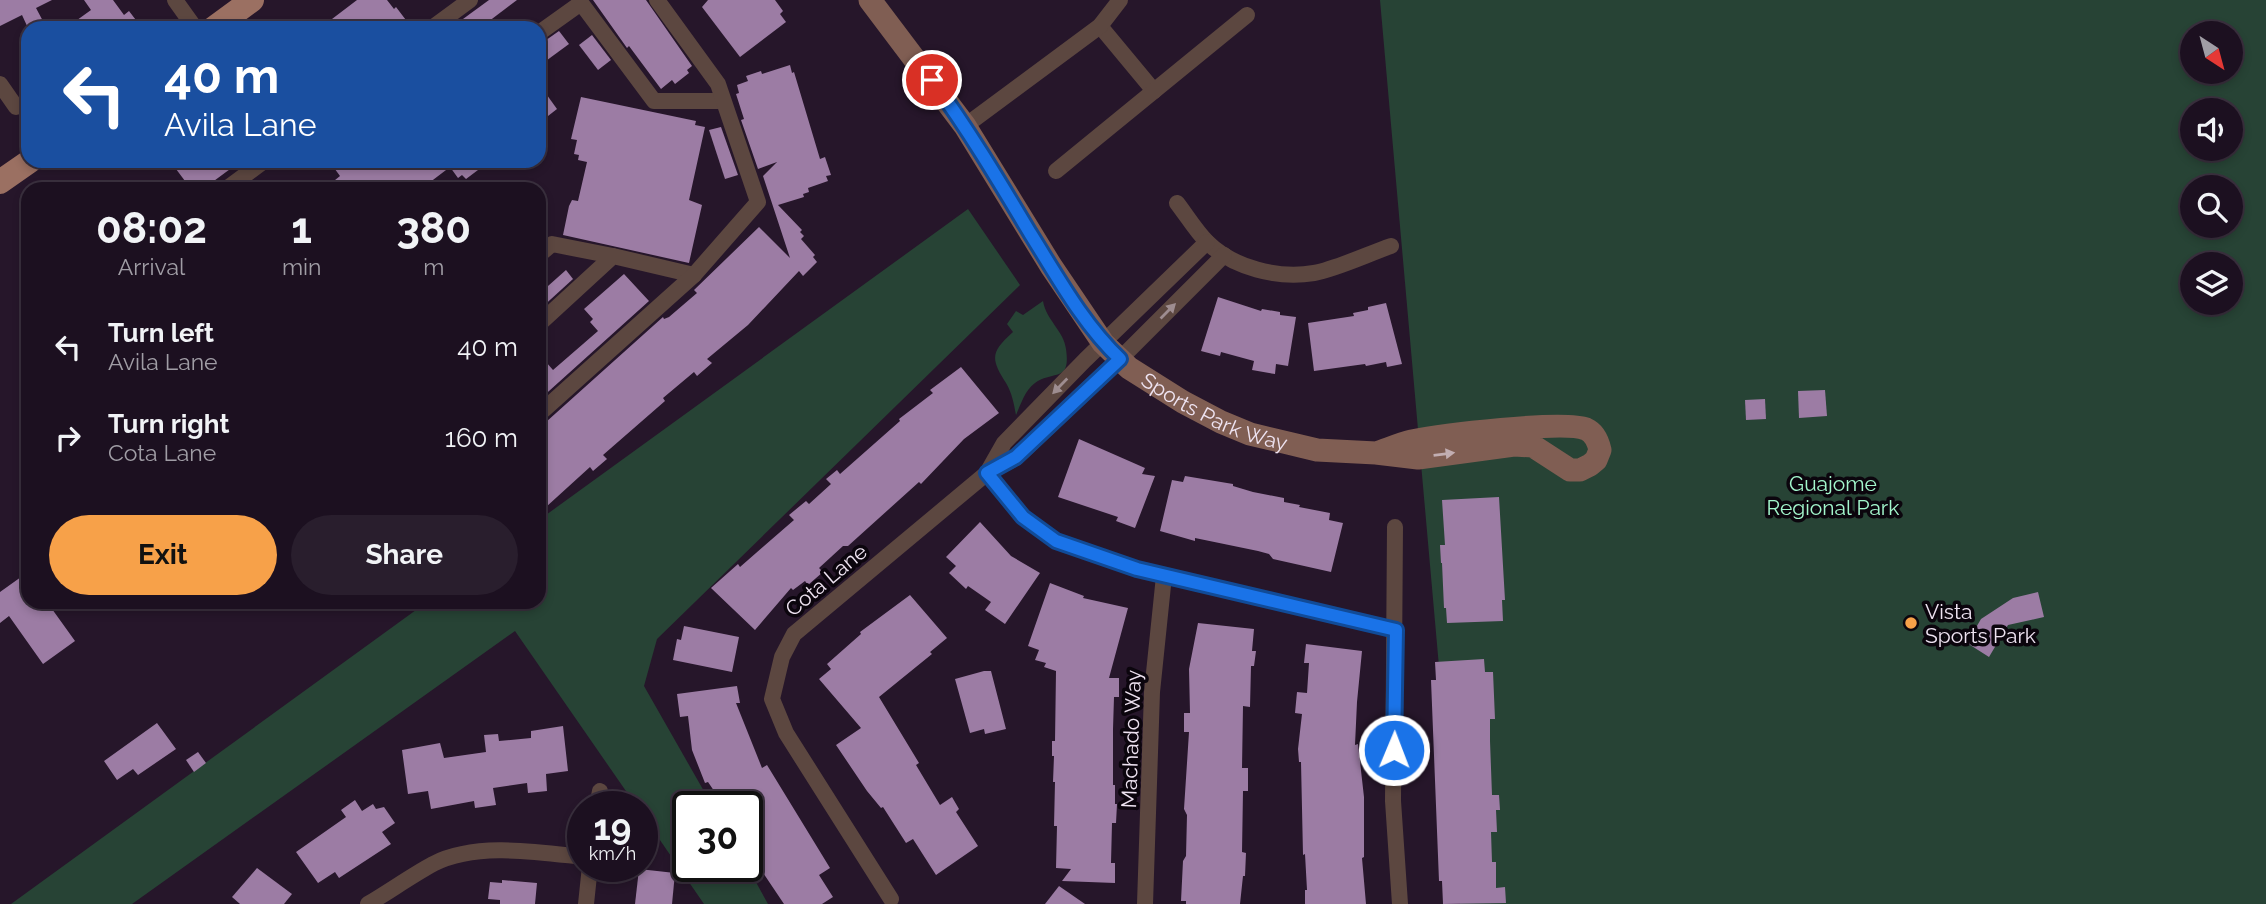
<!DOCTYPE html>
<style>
body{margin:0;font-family:Raleway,sans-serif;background:#291e2d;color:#f1f3f6;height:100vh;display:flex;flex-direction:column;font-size:26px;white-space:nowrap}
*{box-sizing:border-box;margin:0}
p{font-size:23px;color:#a09da5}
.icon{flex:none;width:38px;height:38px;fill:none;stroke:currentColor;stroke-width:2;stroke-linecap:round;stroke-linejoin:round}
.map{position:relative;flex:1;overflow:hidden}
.details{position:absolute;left:21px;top:182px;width:525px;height:427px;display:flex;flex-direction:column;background:#1c1020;border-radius:21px;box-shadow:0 4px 10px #0003,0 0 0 2px #3a303e}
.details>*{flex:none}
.guide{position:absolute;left:21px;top:21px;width:525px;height:147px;border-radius:21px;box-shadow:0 4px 10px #0003,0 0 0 2px #3a303e;background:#1a4fa0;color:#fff;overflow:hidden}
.needle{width:46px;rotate:144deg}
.controls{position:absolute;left:2180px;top:21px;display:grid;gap:14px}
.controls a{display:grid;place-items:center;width:63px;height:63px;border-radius:50%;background:#1c1020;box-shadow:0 4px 10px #0003,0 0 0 2px #3a303e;font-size:35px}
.speed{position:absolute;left:567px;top:791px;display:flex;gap:14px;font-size:35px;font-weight:700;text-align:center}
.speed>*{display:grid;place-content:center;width:91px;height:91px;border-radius:50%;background:#1c1020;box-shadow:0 4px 10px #0003,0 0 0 2px #3a303e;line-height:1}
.speed small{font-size:18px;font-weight:400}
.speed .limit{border:4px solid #111;border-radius:10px;background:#fff;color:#111}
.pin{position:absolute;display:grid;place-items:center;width:60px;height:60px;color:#fff;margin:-30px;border:4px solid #fff;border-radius:50%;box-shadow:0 2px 7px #0007}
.me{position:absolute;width:77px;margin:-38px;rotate:1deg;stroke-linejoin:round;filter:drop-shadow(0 0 5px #0008)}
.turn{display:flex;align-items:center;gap:24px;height:147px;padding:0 28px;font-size:32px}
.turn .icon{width:91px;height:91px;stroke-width:2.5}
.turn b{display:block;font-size:49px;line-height:60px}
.eta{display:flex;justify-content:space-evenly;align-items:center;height:119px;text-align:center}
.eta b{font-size:42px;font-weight:700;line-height:49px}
.cta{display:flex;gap:14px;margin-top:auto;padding:14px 28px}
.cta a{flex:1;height:80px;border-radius:42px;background:#f7a149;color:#111;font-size:28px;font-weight:700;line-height:80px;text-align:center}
.cta a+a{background:#291e2d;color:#f1f3f6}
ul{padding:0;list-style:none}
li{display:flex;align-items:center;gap:21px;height:91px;padding:0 28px}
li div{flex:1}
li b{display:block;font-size:26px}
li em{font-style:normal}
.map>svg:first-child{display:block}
.green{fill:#274335;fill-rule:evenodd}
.building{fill:#9c7ca4}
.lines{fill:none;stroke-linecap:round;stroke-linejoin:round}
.street{stroke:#5c4740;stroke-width:16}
.secondary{stroke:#805e53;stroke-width:23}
.primary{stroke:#9b7062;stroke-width:24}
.oneway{fill:#9e8d90}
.oneway2{fill:#c2aeb2}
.route-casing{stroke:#114b97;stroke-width:18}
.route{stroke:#1a73e8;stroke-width:12}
.poi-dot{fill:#f7a149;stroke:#0b050d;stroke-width:2.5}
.labels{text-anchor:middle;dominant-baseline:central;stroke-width:7;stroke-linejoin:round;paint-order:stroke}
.street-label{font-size:21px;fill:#eee3f1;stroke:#0b050d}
.park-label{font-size:21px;fill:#a3f7cd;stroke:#0b050d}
.poi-label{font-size:21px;fill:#eee3f1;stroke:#0b050d;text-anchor:start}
</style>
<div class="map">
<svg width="2266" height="904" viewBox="0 0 2266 904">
<rect width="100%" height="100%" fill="#26162a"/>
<!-- green -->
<g class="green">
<path d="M1380 0H2266V904H1460ZM2193 33H2231V72H2193ZM2193 110H2231V149H2193ZM2193 187H2231V226H2193ZM2193 264H2231V303H2193Z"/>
<polygon points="968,209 1020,285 657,639 644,686 713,807 688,807 688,866 747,866 768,904 704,904 642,814 642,807 637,807 515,631 132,904 11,904 427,602 539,602 539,520"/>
<path d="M1043 301C1046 320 1064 331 1066 349 1071 383 1053 370 1035 383 1025 390 1021 404 1016 415 1014 404 1012 393 1006 383 990 358 991 352 1013 332L1007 324 1016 311 1023 315Z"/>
</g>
<!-- building -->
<g class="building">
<polygon points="0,0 52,0 36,8 44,23 34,28 28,28 22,15 0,26"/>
<polygon points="84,0 113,0 124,15 129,11 142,28 66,28 91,10"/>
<polygon points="357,0 387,0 394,9 396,7 412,28 338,28 332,19"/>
<polygon points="489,0 517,0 480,28 470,28 463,19"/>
<polygon points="593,0 646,0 692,66 687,70 689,73 675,84 672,80 661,89 629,46 627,48"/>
<polygon points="708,0 775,0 783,11 780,14 786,22 740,57 702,7"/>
<polygon points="559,31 569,44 539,66 539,45"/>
<polygon points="592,35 611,60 598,70 579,45"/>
<polygon points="790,65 792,73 794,72 820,159 825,157 831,175 826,176 828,181 808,188 809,192 803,194 804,197 778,205 802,230 800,232 804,236 801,239 815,255 813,257 817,262 803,276 799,271 748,325 707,359 712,363 697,376 694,372 663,398 665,401 603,455 607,459 593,471 590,467 546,507 539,500 539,424 546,422 663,317 664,319 669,317 697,293 694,290 759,227 790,258 763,176 777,162 758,169 741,120 744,119 736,94 739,93 737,85 748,81 746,76 761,71 762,74"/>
<polygon points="539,84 557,109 539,123"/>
<polygon points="581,97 696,121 695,125 705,127 689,200 702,205 689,263 563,235 569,206 572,200 578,201 587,162 578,160 579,155 574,154 577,140 571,139"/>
<polygon points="721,127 738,175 725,179 709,130"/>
<polygon points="170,161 241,161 203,189 191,189"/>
<polygon points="329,161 490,161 466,179 462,175 458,178 450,167 421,189 324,189 340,176"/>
<polygon points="566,270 573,279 539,310 539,294"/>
<polygon points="624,274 649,301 539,400 539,354 553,370 598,331 590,322 593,319 584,309"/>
<polygon points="1218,297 1261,311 1262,309 1280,312 1280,315 1296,317 1288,366 1276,364 1275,374 1252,370 1254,361 1221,352 1220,356 1201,351"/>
<polygon points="1386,303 1402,364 1387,367 1386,362 1366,366 1365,364 1314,371 1308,323 1354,316 1353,313 1368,310 1368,307"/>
<polygon points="961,367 999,413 964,439 921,484 919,482 848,546 843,546 819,568 823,572 808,585 805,581 793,590 791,588 755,630 711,588 738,564 740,567 794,520 789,515 806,501 809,504 831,484 826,479 837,470 840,474 900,421 899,419 933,393 930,390"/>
<polygon points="1825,390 1827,416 1799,418 1798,391"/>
<polygon points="1765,399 1766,419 1746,420 1745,400"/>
<polygon points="1079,439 1145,468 1142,474 1155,476 1135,528 1116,521 1118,517 1058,497"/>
<polygon points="1185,476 1233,484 1233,486 1253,492 1284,498 1284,502 1300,505 1299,507 1330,513 1329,520 1343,523 1331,572 1273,559 1269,554 1258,551 1195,538 1195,541 1160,531 1172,480 1183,482"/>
<polygon points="1499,497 1505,600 1502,600 1503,621 1447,623 1446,608 1444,608 1442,563 1441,563 1440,545 1445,545 1442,500"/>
<polygon points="980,522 1011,556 1040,573 1005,624 985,610 991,602 968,586 966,589 949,573 956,566 946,557"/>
<polygon points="28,572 28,602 47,602 75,641 43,664 9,616 0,623 0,592"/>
<polygon points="1050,583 1084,596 1083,598 1128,608 1109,678 1119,678 1119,697 1114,697 1113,729 1113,785 1115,785 1115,804 1117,804 1116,823 1112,823 1111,863 1115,863 1115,883 1062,881 1071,869 1056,868 1057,826 1054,826 1055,782 1053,782 1054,756 1052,756 1052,741 1055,741 1056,671 1044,667 1046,663 1035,660 1039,650 1028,646"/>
<polygon points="2038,592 2044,617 2008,625 1989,657 1967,643 1981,619 2013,598"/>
<polygon points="910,595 947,638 930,652 932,654 879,697 919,763 916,765 940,805 952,797 959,809 956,812 978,846 936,875 913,839 906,843 883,807 881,808 867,791 836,745 861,728 819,679 831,669 827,664 861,634 860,632"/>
<polygon points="1198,623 1254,629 1252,651 1256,651 1254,666 1251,666 1250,707 1243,706 1242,768 1248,768 1248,791 1243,791 1242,852 1246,853 1245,876 1243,876 1240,904 1186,904 1186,901 1181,901 1183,861 1186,856 1187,815 1184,809 1189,732 1184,732 1184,713 1190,713 1189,669"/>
<polygon points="684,626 739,637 732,672 673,660 677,639 681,640"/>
<polygon points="1306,644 1362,651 1357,702 1355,745 1358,744 1364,797 1364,857 1362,858 1366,904 1305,904 1305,890 1307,890 1305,854 1303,855 1301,762 1299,762 1298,749 1302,714 1295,713 1297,692 1307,693 1309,663 1304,663"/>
<polygon points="1484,659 1485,672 1493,672 1495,719 1490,719 1490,741 1492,795 1499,795 1500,810 1496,810 1497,832 1491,832 1492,862 1496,862 1496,888 1505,887 1506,903 1443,904 1442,881 1439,881 1431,680 1436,680 1435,662"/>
<polygon points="984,671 991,671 1006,729 985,734 984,729 970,733 955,679"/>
<polygon points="737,686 740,703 736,703 762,768 767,765 830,868 819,875 833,897 822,904 784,904 747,849 747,807 725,807 708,782 705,783 692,750 688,716 680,717 677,694"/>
<polygon points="157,723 176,749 138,775 133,769 117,780 104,761"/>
<polygon points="563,726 568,771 546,774 547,791 528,793 527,783 493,788 496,805 475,808 474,801 431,809 428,791 408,794 402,750 440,743 444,758 486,752 484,735 498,734 499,741 531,738 531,731"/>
<polygon points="198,752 206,763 194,772 186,760"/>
<polygon points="355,800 362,811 373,804 376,809 384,807 395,823 382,832 391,844 339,878 335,872 318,883 296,852 346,817 341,810"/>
<polygon points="257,868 292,894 284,904 240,904 232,897"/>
<polygon points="639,869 675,873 672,904 635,904"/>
<polygon points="502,880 537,883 535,904 500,904 500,900 488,899 490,882 502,883"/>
<polygon points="1059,886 1085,904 1045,904"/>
</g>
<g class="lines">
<!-- street -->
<g class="street">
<polyline points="175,0 195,28"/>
<polyline points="1100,26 1154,91"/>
<polyline points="432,28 470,0"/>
<polyline points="539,33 581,3 654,101 723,101"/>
<polyline points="0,84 16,107"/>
<polyline points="965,126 1100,26 1120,0"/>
<polyline points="1056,171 1247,15"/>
<polyline points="230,189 229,187 264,161"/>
<path d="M1177 203C1187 216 1196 231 1207 242 1233 268 1278 279 1314 273 1336 269 1368 254 1391 246"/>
<polyline points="539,255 552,244 613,256"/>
<polyline points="539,324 613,256 694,275"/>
<polyline points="539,414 694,275 758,202 718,84 657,0"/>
<polyline points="987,473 1023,517 1056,541 1137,569 1396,630"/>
<polyline points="987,473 1004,443 1085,360 1207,242"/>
<polyline points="1395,527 1393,801 1400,904"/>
<polyline points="597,807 600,791"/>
<polyline points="891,899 786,733 772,699 782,657 794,634 987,473 1016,458 1120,359 1224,255"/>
<path d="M368 904C390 891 411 876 433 864 476 842 537 852 583 857"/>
<polyline points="586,904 590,866"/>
<polyline points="1145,904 1152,692 1164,576"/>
</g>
<!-- secondary -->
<path class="secondary" id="s1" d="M870 0 965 126 1051 266 1103 343 1129 368 1183 402 1221 422 1250 434 1317 450 1376 453 1418 458 1514 445 1533 446 1570 470H1580L1590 465 1596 460 1600 450C1598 441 1595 433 1586 429 1564 420 1440 435 1412 441 1400 444 1388 449 1376 453"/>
<!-- primary -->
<g class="primary">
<polyline points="214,28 252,0"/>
<polyline points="0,182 30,161"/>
</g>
</g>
<!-- one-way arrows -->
<defs><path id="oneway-solid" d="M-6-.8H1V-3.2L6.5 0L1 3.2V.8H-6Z" transform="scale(1.75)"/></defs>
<g class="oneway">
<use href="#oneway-solid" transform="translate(1168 311) rotate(-45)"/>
<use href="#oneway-solid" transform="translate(1060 386) rotate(134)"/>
</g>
<use class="oneway2" href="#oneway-solid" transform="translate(1444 454) rotate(-7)"/>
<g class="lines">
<defs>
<path id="route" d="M932 80C968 129 999 181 1030 233 1057 276 1083 324 1120 359L1016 457 987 473 1023 517 1056 541 1137 569 1396 630 1394 750"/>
</defs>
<!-- route casing -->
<use href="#route" class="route-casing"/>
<!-- route -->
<use href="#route" class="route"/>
</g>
<!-- markers -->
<circle class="poi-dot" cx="1911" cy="623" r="7"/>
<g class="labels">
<!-- street labels -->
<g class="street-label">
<text stroke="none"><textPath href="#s1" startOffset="548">Sports Park Way</textPath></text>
<text transform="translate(826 580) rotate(-40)">Cota Lane</text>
<text transform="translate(1131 739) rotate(-88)">Machado Way</text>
</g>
<!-- park labels -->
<g class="park-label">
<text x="1833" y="483">Guajome<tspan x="1833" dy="24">Regional Park</tspan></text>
</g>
<!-- poi labels -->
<g class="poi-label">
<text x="1925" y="611">Vista<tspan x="1925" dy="24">Sports Park</tspan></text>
</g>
</g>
</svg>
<div class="controls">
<a><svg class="needle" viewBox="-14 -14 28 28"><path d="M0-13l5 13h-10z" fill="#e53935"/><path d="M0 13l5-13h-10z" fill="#a09da5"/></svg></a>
<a><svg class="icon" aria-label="sound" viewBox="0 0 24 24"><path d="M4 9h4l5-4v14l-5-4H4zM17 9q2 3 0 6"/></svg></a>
<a><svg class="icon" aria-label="search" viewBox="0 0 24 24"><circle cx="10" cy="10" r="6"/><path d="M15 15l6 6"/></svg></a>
<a><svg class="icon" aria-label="layers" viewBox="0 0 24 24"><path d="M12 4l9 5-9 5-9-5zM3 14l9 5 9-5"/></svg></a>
</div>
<div class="speed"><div>19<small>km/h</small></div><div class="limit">30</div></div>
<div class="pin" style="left:932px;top:80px;background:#d93025"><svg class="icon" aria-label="arrive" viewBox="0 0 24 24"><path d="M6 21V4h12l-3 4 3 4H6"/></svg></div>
<svg class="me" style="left:1394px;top:750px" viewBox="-20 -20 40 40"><circle r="17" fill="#1a73e8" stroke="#fff" stroke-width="3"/><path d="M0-11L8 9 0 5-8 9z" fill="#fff"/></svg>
<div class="guide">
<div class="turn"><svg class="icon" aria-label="left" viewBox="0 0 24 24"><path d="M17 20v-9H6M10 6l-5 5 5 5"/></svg><div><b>40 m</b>Avila Lane</div></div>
</div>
<section class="details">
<div class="eta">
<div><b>08:02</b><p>Arrival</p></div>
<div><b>1</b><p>min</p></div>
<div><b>380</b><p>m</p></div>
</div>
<ul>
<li><svg class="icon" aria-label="left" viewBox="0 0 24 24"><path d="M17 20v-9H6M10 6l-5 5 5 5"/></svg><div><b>Turn left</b><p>Avila Lane</p></div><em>40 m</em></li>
<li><svg class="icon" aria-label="right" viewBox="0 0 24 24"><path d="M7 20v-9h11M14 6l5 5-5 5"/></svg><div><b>Turn right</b><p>Cota Lane</p></div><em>160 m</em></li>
</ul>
<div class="cta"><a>Exit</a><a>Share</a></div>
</section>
</div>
